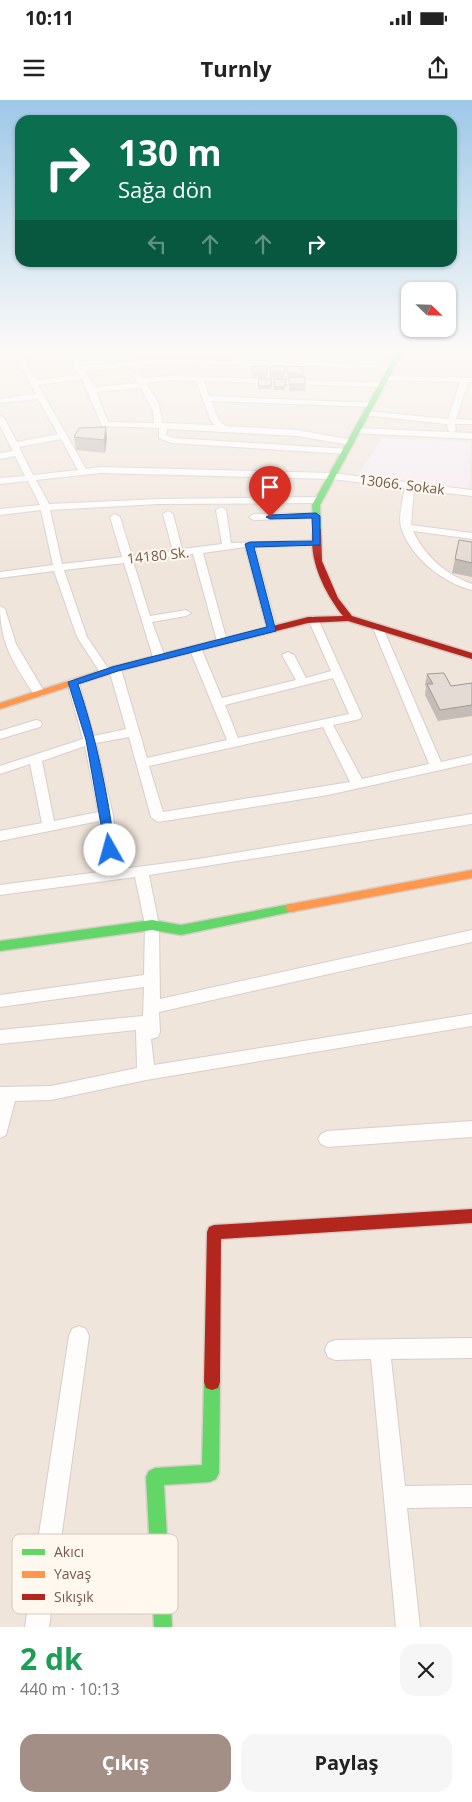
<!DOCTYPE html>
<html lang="tr">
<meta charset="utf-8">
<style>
body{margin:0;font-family:"Open Sans",sans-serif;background:#f6f6f6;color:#222;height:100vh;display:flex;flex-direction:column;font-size:19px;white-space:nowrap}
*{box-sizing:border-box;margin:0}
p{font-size:16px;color:#767676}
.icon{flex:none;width:28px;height:28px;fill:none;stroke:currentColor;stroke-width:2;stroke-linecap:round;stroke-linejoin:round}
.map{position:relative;height:1527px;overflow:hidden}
.side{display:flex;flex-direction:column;background:#fff;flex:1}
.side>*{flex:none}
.banner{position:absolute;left:15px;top:15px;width:442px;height:152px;border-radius:15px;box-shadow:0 1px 4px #0004;background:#0b6e4f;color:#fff;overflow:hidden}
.needle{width:32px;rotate:113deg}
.fabs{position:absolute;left:401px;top:182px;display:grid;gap:10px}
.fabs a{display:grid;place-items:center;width:55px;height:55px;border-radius:10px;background:#fff;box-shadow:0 1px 4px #0004;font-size:25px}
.pin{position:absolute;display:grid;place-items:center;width:42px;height:42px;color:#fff;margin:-51px -21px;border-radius:50% 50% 50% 0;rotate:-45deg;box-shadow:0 0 5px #0007}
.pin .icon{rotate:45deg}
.me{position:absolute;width:55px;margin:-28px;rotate:353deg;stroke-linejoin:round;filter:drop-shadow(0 0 4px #0008)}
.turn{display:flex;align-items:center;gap:18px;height:105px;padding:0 20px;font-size:22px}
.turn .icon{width:65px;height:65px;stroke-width:2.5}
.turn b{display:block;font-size:35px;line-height:42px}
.lanes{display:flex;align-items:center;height:48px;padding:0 20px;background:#0003;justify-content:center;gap:25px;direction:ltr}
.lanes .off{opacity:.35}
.round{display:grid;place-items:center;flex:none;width:52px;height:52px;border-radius:15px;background:#f6f6f6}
.summary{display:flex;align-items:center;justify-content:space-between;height:85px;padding:0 20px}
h1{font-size:30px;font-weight:700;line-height:38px;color:#1e9e55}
.primary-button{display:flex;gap:10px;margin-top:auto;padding:10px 20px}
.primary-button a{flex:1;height:58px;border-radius:15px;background:#a38f85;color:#fff;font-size:20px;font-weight:700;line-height:58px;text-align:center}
.primary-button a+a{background:#f6f6f6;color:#222}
.status{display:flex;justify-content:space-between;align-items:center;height:35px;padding:0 25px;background:#fff;direction:ltr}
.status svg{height:14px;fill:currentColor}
header{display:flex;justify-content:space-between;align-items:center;height:65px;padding:0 20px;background:#fff;font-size:22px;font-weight:700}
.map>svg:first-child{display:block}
.residential{fill:#f0e5db}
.education{fill:#f4ebf3}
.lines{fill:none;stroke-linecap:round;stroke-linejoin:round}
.street-casing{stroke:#d6ceca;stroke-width:2}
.fast-casing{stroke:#d7cec9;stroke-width:3}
.slow-casing{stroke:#d7cec9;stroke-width:3}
.jam-casing{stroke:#d7cec9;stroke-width:3}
.street{fill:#fefdfc;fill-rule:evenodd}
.fast{fill:#63d668;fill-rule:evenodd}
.slow{fill:#ff974d;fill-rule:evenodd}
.jam{fill:#b3261e;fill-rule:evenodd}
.wall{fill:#c4bcb6}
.shaded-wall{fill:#a09994}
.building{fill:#e4dbd4;stroke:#a09994}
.route{fill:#1a73e8;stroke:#114b97}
.labels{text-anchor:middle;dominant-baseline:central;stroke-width:4;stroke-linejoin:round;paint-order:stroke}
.far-street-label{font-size:14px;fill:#75594d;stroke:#fef8ef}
.key{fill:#fef8ef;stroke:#d5c8be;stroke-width:1}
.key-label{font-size:14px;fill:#75594d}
</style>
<div class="status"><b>10:11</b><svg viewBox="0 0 49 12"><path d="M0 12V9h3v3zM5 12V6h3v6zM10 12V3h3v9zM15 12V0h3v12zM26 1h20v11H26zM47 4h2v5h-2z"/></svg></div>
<header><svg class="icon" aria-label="menu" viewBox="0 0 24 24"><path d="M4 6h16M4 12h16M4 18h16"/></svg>Turnly<svg class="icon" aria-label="share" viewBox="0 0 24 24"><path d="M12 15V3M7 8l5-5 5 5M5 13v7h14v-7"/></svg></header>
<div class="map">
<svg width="472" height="1527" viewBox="0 0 472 1527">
<rect width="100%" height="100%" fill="#f8f3ed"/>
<!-- residential -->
<rect class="residential" x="0" y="250" width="472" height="1277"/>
<!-- education -->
<polygon class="education" points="382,338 471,342 469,392 356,377"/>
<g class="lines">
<defs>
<g id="street">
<path d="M12 250H19L36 280 79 275 74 269 67 250H75L82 266 149 260 316 262 395 266V270H392L316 266 149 264 85 271 94 287 138 283 133 274 137 272 143 278 171 276 385 283V287H382L204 281 209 296 374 303 375 305 371 307 211 301 219 320 226 326 297 330 353 340 354 342 350 345 297 336 167 329 166 335 173 338 348 349 349 351 345 354 171 343 159 338V328L102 326 82 279 38 285 86 369 100 367 332 373 472 390V396L414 389 411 425 472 433V439L413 431C424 455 446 475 472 484V490C443 483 410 457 401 427 398 415 403 400 405 388L332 379 100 373 36 380 49 404 159 399 318 397 323 400 318 403 159 404 50 410 62 464 122 457 110 417 115 414 120 417 132 456 173 451 163 414 168 411 173 414 182 449 222 444 216 410 221 407 226 410 231 443 317 440 322 443 317 446 255 447 277 529 272 532 267 529 245 447 203 453 227 541 222 544 217 541 193 454 133 461 150 516 186 510 191 513 186 516 152 522 165 557 159 560 153 557 124 463 64 470 87 537 110 571 111 567 115 566 121 569 147 658 227 640 189 548 191 546H199L201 548 222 598 296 580 282 555 288 552 294 555 306 578 331 571 308 519 313 516 318 519 362 616 360 619 333 625 362 679 429 664 373 528 378 525 383 528 441 662 472 655V663L328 695 158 722 151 717 129 637 96 643 113 715 117 750 115 753H105L103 750 99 721 0 741V731L42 723 30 664 0 674V666L83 639 67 582 69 580 73 579 79 582 94 636 126 629 110 573 105 575 101 574 77 537 54 471 0 478V472L53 465 41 410 0 415V409L40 405 28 381 0 384V378L25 376 15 356 0 359V353L13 351 0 326V316L4 318 17 342 58 334 38 299 0 303V299L36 294ZM171 280 196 281 211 321 215 325 162 323 159 304 146 283ZM141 288 153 311 154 323 108 322 96 292ZM61 339 78 370 33 375 19 347ZM333 578 349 614 238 638 225 605ZM323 627 350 682 163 712 149 666ZM85 646 98 712 54 721 42 661Z"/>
<polygon points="383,276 472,278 472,282 468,282 456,319 472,320 472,324 455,324 456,330 452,333 448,330 447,324 363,315 362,313 366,311 448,319 460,282 386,280 383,280"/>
<polygon points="357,328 472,333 472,339 354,333 354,329"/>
<polygon points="316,413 319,414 319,418 254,420 249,417 254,414"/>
<path d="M0 506 5 509 16 544 45 593 43 596H35C14 564 0 544 0 506Z"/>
<polygon points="36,620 40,621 42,624 40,627 0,639 0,631"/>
<polygon points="472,714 472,724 149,775 159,825 160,899 472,830 472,842 159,912 160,932 158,937 151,939 154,965 472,914 472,926 146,980 51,1000 15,1001 6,1035 0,1038 0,987 51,986 137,968 136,930 0,944 0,930 143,916 144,887 0,907 0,895 144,875 145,825 135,777 0,795 0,785 198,759"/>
<polygon points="472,1021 472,1037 327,1047 321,1044 318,1039 321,1034 327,1031"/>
<polygon points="79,1226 86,1229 89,1236 49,1527 25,1527 69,1236 72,1229"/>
<polygon points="472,1238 472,1258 391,1259 405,1386 472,1385 472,1407 407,1408 420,1527 396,1527 371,1259 335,1260 328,1257 325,1250 328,1243 335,1240"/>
</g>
<g id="fast">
<polygon points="398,250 404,250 320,405 321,429 314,431 312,405"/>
<polygon points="291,804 295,805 297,808 295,811 181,835 152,830 0,851 0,841 152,820 181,825"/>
<polygon points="212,1274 218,1276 220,1282 219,1373 216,1379 210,1382 164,1385 172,1527 154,1527 146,1377 149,1371 155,1368 202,1365 204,1282 206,1276"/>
</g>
<g id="slow">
<polygon points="217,540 222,543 220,545 118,571 0,609 0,603 112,567"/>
<polygon points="472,770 472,778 291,812 287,811 285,808 287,805 291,804"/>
</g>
<g id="jam">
<path d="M314 427 321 429 322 461 338 498 352 516 472 553V559L348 521 308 523 217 546 214 545V541L308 517 343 516C325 494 306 456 314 427Z"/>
<polygon points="472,1109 472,1123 221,1139 220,1282 218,1288 212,1290 206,1288 204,1282 207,1132 209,1127 214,1125"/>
</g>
</defs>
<!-- street casing -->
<use href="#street" class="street-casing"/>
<!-- fast casing -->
<use href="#fast" class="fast-casing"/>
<!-- slow casing -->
<use href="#slow" class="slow-casing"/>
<!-- jam casing -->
<use href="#jam" class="jam-casing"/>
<!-- street -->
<use href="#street" class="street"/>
<!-- fast -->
<use href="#fast" class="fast"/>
<!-- slow -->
<use href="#slow" class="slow"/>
<!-- jam -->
<use href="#jam" class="jam"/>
</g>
<!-- wall -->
<g class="wall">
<polygon points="285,266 284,279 270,278 270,272"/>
<polygon points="303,267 303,277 305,277 305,291 289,291 289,279 287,279 287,273"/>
<polygon points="252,272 267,273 266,279 252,278"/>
<polygon points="274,279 286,280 285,290 274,290"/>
<polygon points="272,283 271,289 258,289 258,286"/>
<polygon points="74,337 107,339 105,353 76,350"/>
<polygon points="472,442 472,477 452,473 455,459"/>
<polygon points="427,574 451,586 472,583 472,616 438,621 425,595 426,587 425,585"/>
</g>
<!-- shaded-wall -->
<polygon class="shaded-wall" points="106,327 107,339 105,353 104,340"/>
<!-- building -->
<g class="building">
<polygon points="253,266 268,266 267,272 252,272"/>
<polygon points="271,266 285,266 285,272 270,272"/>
<polygon points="288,266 303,267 303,274 287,273"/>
<rect x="289" y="277" width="16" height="7"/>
<polygon points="259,279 272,279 271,286 258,286"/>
<polygon points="274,279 286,280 285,287 274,287"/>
<polygon points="106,327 104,340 74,337 79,328"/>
<polygon points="459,440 472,442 472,463 455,459"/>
<polygon points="444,573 451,586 472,583 472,605 440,610 427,584 433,584 427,574"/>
</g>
<!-- sky -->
<linearGradient id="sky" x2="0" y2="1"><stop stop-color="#9ec8e8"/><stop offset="0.54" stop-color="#fcfaf7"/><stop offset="1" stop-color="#fcfaf7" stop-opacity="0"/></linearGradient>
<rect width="472" height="464" fill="url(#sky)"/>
<!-- route -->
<path class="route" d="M316 413 320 416V445L254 447 276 531 118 571 78 584C96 638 108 693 115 750L110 754 106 753 86 640 68 582 112 567 267 527 245 444 250 442 313 441 312 418 270 419 266 417 270 415Z"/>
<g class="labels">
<!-- far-street labels -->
<g class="far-street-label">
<text transform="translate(402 384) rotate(7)">13066. Sokak</text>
<text transform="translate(158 455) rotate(-6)">14180 Sk.</text>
</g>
</g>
<!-- legend -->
<rect x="12" y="1434" width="166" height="80" rx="8" class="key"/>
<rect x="22" y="1449" width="23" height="6" fill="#63d668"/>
<rect x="22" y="1471" width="23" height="7" fill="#ff974d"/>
<rect x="22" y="1494" width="23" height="6" fill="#b3261e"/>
<g class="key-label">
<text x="54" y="1457">Akıcı</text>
<text x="54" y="1479">Yavaş</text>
<text x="54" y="1502">Sıkışık</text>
</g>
</svg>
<div class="fabs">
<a><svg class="needle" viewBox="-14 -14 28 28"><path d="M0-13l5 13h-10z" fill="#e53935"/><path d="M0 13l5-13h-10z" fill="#767676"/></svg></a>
</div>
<div class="pin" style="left:270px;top:417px;background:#d93025"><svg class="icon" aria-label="arrive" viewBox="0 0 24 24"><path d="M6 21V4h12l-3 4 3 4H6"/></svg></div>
<svg class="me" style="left:110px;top:750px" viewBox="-20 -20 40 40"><circle r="19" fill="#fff"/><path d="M0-13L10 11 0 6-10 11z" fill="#1a73e8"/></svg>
<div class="banner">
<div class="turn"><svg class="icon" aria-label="right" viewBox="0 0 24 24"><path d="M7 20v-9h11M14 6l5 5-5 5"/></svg><div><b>130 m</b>Sağa dön</div></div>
<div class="lanes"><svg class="icon off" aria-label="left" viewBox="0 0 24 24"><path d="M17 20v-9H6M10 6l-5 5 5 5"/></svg><svg class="icon off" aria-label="ahead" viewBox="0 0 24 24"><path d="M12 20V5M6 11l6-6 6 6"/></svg><svg class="icon off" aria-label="ahead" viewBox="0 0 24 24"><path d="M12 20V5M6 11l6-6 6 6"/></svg><svg class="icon" aria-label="right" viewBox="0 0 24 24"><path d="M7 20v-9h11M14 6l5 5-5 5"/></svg></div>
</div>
</div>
<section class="side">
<div class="summary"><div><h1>2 dk</h1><p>440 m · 10:13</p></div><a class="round"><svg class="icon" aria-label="close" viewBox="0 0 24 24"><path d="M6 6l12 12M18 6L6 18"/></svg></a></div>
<div class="primary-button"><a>Çıkış</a><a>Paylaş</a></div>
</section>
